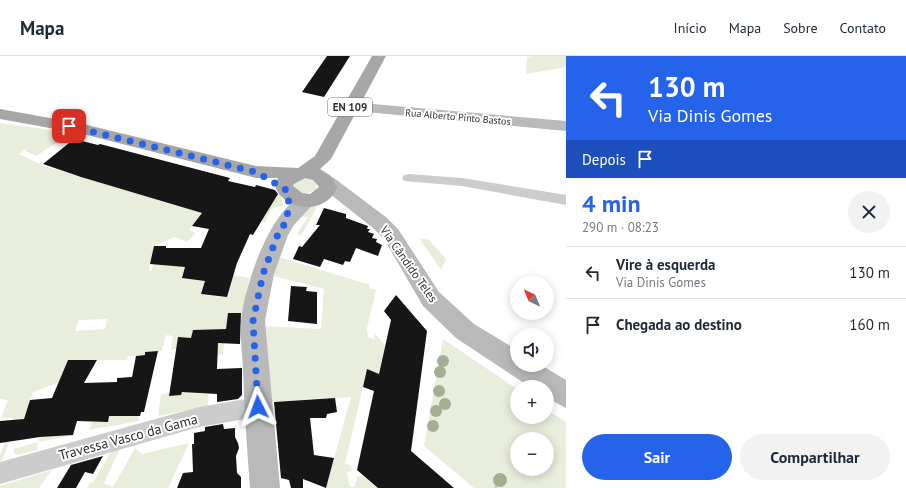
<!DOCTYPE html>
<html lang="pt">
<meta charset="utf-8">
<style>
body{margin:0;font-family:"PT Sans",sans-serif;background:#f2f2f3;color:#1f2937;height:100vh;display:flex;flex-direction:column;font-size:15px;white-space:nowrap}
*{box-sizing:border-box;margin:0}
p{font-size:13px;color:#747a83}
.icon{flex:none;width:22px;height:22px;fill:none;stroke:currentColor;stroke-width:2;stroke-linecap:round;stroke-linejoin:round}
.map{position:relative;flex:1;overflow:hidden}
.details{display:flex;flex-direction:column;background:#fff;width:340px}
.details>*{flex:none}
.hud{background:#2563eb;color:#fff;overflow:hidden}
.needle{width:26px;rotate:317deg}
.buttons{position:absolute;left:510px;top:220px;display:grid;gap:8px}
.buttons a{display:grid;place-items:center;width:44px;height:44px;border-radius:50%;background:#fff;box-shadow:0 2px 10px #0003;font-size:20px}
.pin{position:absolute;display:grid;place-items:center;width:34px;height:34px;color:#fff;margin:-17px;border-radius:8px;box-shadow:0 2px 6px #0006}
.me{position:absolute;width:44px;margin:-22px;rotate:357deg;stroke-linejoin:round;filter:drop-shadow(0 0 3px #0008)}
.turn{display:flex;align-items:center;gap:14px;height:84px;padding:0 16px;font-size:18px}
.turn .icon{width:52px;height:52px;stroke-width:2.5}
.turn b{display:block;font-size:28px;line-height:34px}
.then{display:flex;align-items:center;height:38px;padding:0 16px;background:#0003;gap:8px;font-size:15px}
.round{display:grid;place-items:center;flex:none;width:42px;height:42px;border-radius:21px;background:#f2f2f3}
.overview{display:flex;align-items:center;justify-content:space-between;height:68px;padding:0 16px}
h1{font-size:24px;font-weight:800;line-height:30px;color:#2563eb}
.cta{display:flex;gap:8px;margin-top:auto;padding:8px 16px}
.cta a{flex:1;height:46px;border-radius:24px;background:#2563eb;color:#fff;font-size:16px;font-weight:800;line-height:46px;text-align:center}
.cta a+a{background:#f2f2f3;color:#1f2937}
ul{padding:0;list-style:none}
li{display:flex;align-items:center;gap:12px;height:52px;padding:0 16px;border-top:1px solid #e0e1e3}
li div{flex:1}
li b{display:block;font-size:15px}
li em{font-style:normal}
header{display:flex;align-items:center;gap:24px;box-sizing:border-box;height:56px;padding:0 20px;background:#fff;border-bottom:1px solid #e0e1e3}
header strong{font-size:19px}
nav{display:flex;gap:22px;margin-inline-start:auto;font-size:14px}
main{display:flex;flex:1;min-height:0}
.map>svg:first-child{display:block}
.green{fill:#e8eddc;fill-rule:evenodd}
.building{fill:#161616}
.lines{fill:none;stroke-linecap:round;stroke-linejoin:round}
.path{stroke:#ccc;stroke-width:3;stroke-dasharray:2.5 2.5;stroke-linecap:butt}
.street{fill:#ccc;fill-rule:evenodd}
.secondary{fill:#b9b9b9;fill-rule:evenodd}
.primary{fill:#a7a7a7;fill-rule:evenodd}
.tree{fill:#a5ae93}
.route{stroke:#2563eb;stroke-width:7;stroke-dasharray:0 12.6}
.labels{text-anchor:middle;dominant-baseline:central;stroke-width:4;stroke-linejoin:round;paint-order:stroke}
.far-street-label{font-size:10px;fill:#2f2f2f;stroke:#fff}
.shield{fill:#fff;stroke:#6d6d6d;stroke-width:1}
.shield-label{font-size:11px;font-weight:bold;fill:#2f2f2f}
.street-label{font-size:12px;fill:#2f2f2f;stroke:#fff}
.near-street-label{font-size:14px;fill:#2f2f2f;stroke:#fff}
</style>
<header>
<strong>Mapa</strong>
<nav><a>Início</a><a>Mapa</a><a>Sobre</a><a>Contato</a></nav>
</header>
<main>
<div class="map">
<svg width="566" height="432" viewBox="0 0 566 432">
<rect width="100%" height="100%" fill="#fff"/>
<!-- green -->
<g class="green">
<polygon points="533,0 566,0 566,11 526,18 527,1"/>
<path d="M0 67 51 74 70 78 36 100 25 95 28 91 19 98 44 110 202 157 189 174 196 177 187 186 175 181 154 190 149 215H151L154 208 185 211 182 222 192 223 208 217 201 239 227 241 234 219 249 222 243 257H228L223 298 217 299 191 290 171 294 173 280 166 279 162 295 145 296V299L128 300 127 304H68L59 326 33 336 23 364 11 380 2 405H0V400L13 362H1L8 344 0 343ZM107 263 105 273 75 275 79 264Z"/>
<path d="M305 121 312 123 316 127V133C308 139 296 139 293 129Z"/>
<polygon points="278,137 281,139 283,150 272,152 265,167 261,165"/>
<polygon points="311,149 317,151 301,180 297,178 308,161 295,160"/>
<polygon points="419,182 429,184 446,203 441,214"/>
<polygon points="276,200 370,229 369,232 376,234 367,272 368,281 374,283 375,278 385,289 378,320 367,314 345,407 351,410 352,415 347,416 350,431 354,431 357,424 356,421 362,419 378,432 326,432 351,341 265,346 261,270 321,273 324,233 270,219"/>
<path d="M443 283 517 333V361H547V354L566 366V432H474L424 390ZM517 383H547V413H517Z"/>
<polygon points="183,330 190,336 208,338 208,350 158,360 161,338 169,337 169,340 181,339"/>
<polygon points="109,359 138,360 139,365 89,374 92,366 107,366"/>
<polygon points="73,379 38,386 37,394 17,399 14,397 13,393 38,386 40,381"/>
<polygon points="189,387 168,432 87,432 90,426 93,427 110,397 110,394 121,390 104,427 113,431 135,392 142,398"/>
<polygon points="52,414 39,432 0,432 0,430"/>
</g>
<!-- building -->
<g class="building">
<polygon points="327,0 350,0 324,41 302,36"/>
<polygon points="74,83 98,89 100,88 230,122 228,125 255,131 256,129 275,134 278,138 253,179 250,178 237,207 227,241 201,238 205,225 182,222 185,211 150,208 154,190 166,190 166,192 201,192 209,173 192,170 202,157 81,121 43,108"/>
<polygon points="324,152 346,158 346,162 368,170 367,173 370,173 368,176 374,178 372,182 377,183 376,186 382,189 378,200 356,192 350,206 345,205 343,209 324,203 320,211 293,203 299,190 302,191 320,169 316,169"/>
<polygon points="291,230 307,231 306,235 317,236 317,268 288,265"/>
<polygon points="396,239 427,275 411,395 454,432 378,432 357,414 374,335 363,331 367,313 379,318 391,264 384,255"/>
<polygon points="228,257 241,257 240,288 218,287 217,313 242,312 242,339 238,343 217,346 217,338 182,336 181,339 169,340 178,281 191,282 193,274 226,273"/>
<polygon points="158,295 144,356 141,356 140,360 109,360 108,366 77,365 73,379 40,381 0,387 0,365 24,363 30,344 52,342 68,304 97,304 84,327 117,326 117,322 132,321 136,300 145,299 145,296"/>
<polygon points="335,342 337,356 327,358 326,362 310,362 314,399 334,402 326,432 303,423 303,432 291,432 289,424 281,422 274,346"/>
<polygon points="223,368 224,373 235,372 235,381 238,387 239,392 236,400 237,417 241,421 241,432 177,432 183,417 193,416 192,388 194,388 194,377 205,375 205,371"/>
<polygon points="103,400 93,418 85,416 76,432 57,432 71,409"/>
</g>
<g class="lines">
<!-- path -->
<polyline class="path" points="495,432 497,429"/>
<!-- street -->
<g class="street">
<polygon points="409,118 462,122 566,139 566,149 462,130 404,125 402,122 404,119"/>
<polygon points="258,341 265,344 268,351 265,358 258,361 199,371 0,428 0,406 199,351"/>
</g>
<!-- secondary -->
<g class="secondary">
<polygon points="350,46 566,65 566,75 345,54 342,51 345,48"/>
<polygon points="327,120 334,122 387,162 398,173 439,236 474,268 517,294 517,309 541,309 566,324 566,352 547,342 547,331 530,331 456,282 423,250 384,183 373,172 320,130 318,126 320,122"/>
<path d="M307 138 314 139 317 144 294 169 288 179 274 218 265 265 280 432H250C247 392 244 351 243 311 242 296 240 280 241 265 244 231 271 148 307 138Z"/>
</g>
<!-- primary -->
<path class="primary" d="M372 0H386L331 103 320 113 331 120 337 131C335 136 332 141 328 144 312 157 282 151 275 130L278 122H256L83 78 0 63V53L83 68 256 110 298 112 315 100ZM305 122 313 124 319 131 310 138 302 137 293 130 294 128Z"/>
</g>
<!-- trees -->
<g class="tree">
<circle cx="443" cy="305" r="6"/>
<circle cx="440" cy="316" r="6"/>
<circle cx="439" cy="335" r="6"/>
<circle cx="445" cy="348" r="6"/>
<circle cx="436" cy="355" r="6"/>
<circle cx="433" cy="370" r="6"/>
<circle cx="500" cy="424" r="7"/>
</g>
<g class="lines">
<!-- route -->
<polyline class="route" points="69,70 256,116 285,133 289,139 287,164 278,178 263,218 253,265 258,351"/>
</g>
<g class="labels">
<!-- far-street labels -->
<g class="far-street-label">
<text transform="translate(458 61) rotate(5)">Rua Alberto Pinto Bastos</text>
</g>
<!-- shield labels -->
<rect class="shield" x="328" y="42" width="44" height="18" rx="3"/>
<g class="shield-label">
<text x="350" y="51">EN 109</text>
</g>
<!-- street labels -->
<g class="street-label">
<text transform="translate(409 208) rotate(55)">Via Cândido Teles</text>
</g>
<!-- near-street labels -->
<g class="near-street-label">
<text transform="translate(128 381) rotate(-15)">Travessa Vasco da Gama</text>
</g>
</g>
</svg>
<div class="buttons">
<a><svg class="needle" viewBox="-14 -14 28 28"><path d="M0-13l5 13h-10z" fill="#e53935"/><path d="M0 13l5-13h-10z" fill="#747a83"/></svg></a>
<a><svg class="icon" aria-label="sound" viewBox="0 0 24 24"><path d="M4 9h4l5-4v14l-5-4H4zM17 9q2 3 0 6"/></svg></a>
<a>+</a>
<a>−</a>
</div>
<div class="pin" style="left:69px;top:70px;background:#d93025"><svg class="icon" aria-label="arrive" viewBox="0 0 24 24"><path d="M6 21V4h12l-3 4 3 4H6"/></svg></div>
<svg class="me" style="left:258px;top:351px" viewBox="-20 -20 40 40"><path d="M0-17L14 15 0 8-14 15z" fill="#2563eb" stroke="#fff" stroke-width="4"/></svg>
</div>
<section class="details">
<div class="hud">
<div class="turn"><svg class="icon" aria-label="left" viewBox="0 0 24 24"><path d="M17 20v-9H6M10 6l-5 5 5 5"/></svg><div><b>130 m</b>Via Dinis Gomes</div></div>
<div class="then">Depois<svg class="icon" aria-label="arrive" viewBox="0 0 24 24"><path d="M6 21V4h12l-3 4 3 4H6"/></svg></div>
</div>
<div class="overview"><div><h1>4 min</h1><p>290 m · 08:23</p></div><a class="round"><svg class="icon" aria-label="close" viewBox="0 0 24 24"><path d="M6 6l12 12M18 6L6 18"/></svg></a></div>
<ul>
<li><svg class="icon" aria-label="left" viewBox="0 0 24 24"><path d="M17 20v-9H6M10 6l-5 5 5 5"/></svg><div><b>Vire à esquerda</b><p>Via Dinis Gomes</p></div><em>130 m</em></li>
<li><svg class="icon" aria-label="arrive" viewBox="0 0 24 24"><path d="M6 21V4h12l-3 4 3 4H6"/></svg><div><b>Chegada ao destino</b></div><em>160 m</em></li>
</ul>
<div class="cta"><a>Sair</a><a>Compartilhar</a></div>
</section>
</main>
